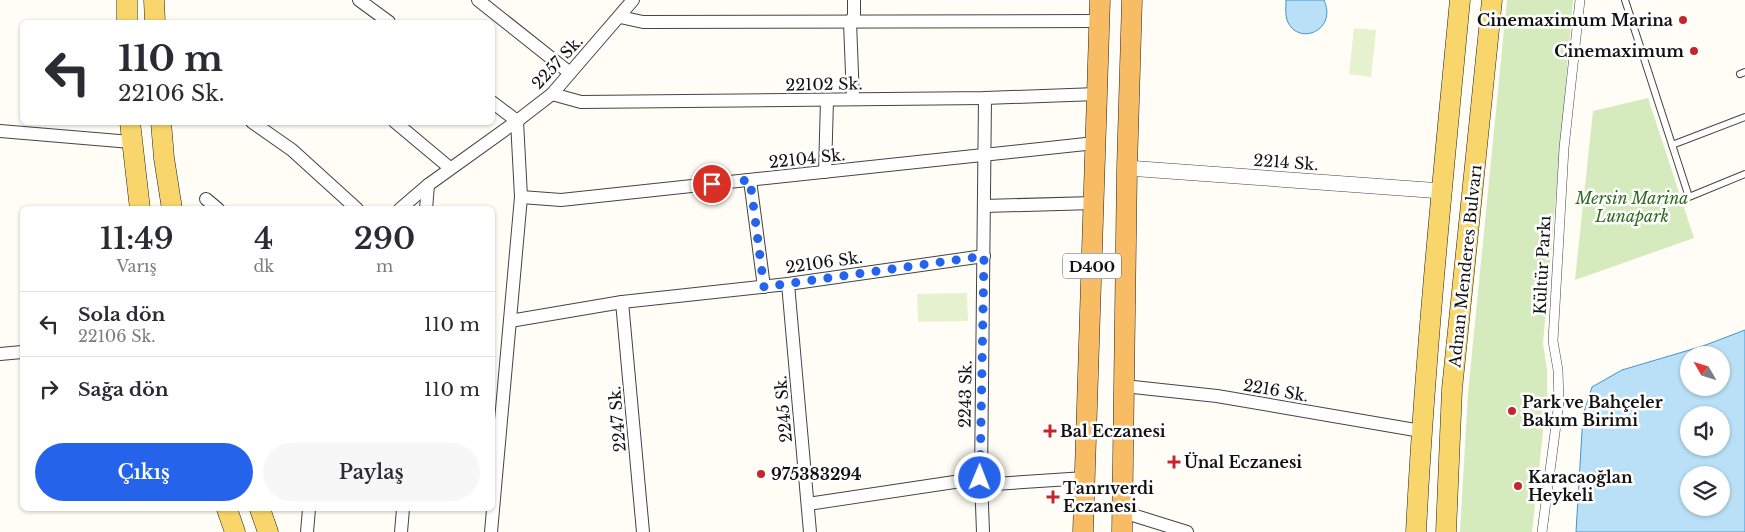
<!DOCTYPE html>
<html lang="tr">
<meta charset="utf-8">
<style>
body{margin:0;font-family:"Libre Baskerville",serif;background:#f7f7f7;color:#2b2b33;height:100vh;display:flex;flex-direction:column;font-size:19px;white-space:nowrap}
*{box-sizing:border-box;margin:0}
p{font-size:16px;color:#7c7c81}
.icon{flex:none;width:28px;height:28px;fill:none;stroke:currentColor;stroke-width:2;stroke-linecap:round;stroke-linejoin:round}
.map{position:relative;flex:1;overflow:hidden}
.details{position:absolute;left:20px;top:206px;width:475px;height:305px;display:flex;flex-direction:column;background:#fff;border-radius:8px;box-shadow:0 1px 4px #0004}
.details>*{flex:none}
.hud{position:absolute;left:20px;top:20px;width:475px;height:105px;border-radius:8px;box-shadow:0 1px 4px #0004;background:#fff;color:#2b2b33;overflow:hidden}
.needle{width:32px;rotate:309deg}
.tools{position:absolute;left:1680px;top:346px;display:grid;gap:10px}
.tools a{display:grid;place-items:center;width:50px;height:50px;border-radius:50%;background:#fff;box-shadow:0 1px 4px #0004;font-size:25px}
.pin{position:absolute;display:grid;place-items:center;width:42px;height:42px;color:#fff;margin:-21px;border:2px solid #fff;border-radius:50%;box-shadow:0 1px 5px #0007}
.me{position:absolute;width:55px;margin:-28px;rotate:1deg;stroke-linejoin:round;filter:drop-shadow(0 0 4px #0008)}
.turn{display:flex;align-items:center;gap:18px;height:105px;padding:0 15px;font-size:22px}
.turn .icon{width:65px;height:65px;stroke-width:2.5}
.turn b{display:block;font-size:35px;line-height:42px}
.eta{display:flex;justify-content:space-evenly;align-items:center;height:85px;text-align:center}
.eta b{font-size:30px;font-weight:600;line-height:35px}
.button{display:flex;gap:10px;margin-top:auto;padding:10px 15px}
.button a{flex:1;height:58px;border-radius:30px;background:#2563eb;color:#fff;font-size:20px;font-weight:600;line-height:58px;text-align:center}
.button a+a{background:#f7f7f7;color:#2b2b33}
ul{padding:0;list-style:none}
li{display:flex;align-items:center;gap:15px;height:65px;padding:0 15px;border-top:1px solid #e1e1e2}
li div{flex:1}
li b{display:block;font-size:19px}
li em{font-style:normal}
.map>svg:first-child{display:block}
.green{fill:#d5ebbd}
.pitch{fill:#e6f2cf}
.water{fill:#b9e0f7;stroke:#3f96cf;fill-rule:evenodd}
.lines{fill:none;stroke-linecap:round;stroke-linejoin:round}
.service-casing{stroke:#444;stroke-width:8}
.pedestrian-casing{stroke:#444;stroke-width:10}
.minor-casing{stroke:#444;stroke-width:14}
.tertiary-casing{stroke:#444;stroke-width:16}
.primary-casing{stroke:#222;stroke-width:21}
.trunk-casing{stroke:#222;stroke-width:21}
.service{stroke:#fff;stroke-width:6}
.pedestrian{stroke:#fff;stroke-width:9}
.minor{stroke:#fff;stroke-width:12}
.tertiary{stroke:#fff;stroke-width:15}
.primary{stroke:#f9d66b;stroke-width:20}
.trunk{stroke:#f7bc64;stroke-width:20}
.route{stroke:#2563eb;stroke-width:9;stroke-dasharray:0 16.2}
.poi-dot{fill:#c4262e;stroke:#fff;stroke-width:2}
.labels{text-anchor:middle;dominant-baseline:central;stroke-width:5;stroke-linejoin:round;paint-order:stroke}
.shield{fill:#fff;stroke:#585858;stroke-width:1}
.shield-label{font-size:15px;font-weight:bold;fill:#111}
.poi-label{font-size:16px;font-weight:bold;fill:#111;stroke:#fff;text-anchor:start}
.street-label{font-size:16px;fill:#111;stroke:#fff}
.park-label{font-size:16px;font-style:italic;fill:#2f6b1f;stroke:#fff}
</style>
<div class="map">
<svg width="1745" height="532" viewBox="0 0 1745 532">
<rect width="100%" height="100%" fill="#fffdf5"/>
<!-- green -->
<g class="green">
<polygon points="1507,0 1573,0 1543,343 1547,370 1547,396 1532,532 1460,532 1468,393"/>
<polygon points="1648,98 1694,238 1575,280 1593,111"/>
</g>
<!-- pitch -->
<g class="pitch">
<polygon points="1354,28 1376,30 1371,77 1349,74"/>
<polygon points="967,293 968,321 918,322 917,294"/>
</g>
<!-- water -->
<g class="water">
<path d="M1286 0H1324C1338 31 1297 47 1287 20 1285 13 1286 7 1286 0Z"/>
<path d="M1745 330V532H1576L1583 415 1592 387 1622 370 1703 346ZM1689 355H1721V388H1689ZM1689 415H1721V448H1689ZM1689 475H1721V508H1689Z"/>
</g>
<g class="lines">
<defs>
<g id="service">
<polyline points="1625,0 1689,197 1745,174"/>
<polyline points="1740,74 1745,72"/>
<polyline points="1672,145 1745,117"/>
</g>
<polyline id="pedestrian" points="1542,532 1559,402 1558,370 1553,341 1564,148 1580,0"/>
<g id="minor">
<polyline points="359,0 389,22"/>
<polyline points="478,0 570,73"/>
<polyline points="620,17 643,22 1099,21"/>
<polyline points="552,94 581,102 985,98 1097,94"/>
<polyline points="853,99 850,22 854,16 854,0"/>
<polyline points="492,102 517,121"/>
<polyline points="252,122 292,150 357,209"/>
<polyline points="395,122 450,168"/>
<polyline points="0,131 131,142"/>
<polyline points="825,172 827,100"/>
<polyline points="750,180 764,287"/>
<polyline points="521,197 561,200 1095,143"/>
<polyline points="206,199 218,209"/>
<polyline points="984,206 1094,203"/>
<polyline points="400,209 428,185 517,121 552,94 633,0"/>
<polyline points="426,209 428,185"/>
<polyline points="788,284 810,532"/>
<polyline points="622,302 643,532"/>
<polyline points="510,321 622,302 788,284 984,256"/>
<polyline points="0,354 22,352"/>
<polyline points="1124,386 1217,396 1421,431"/>
<polyline points="808,504 981,478 994,484 1085,478"/>
<polyline points="1123,512 1187,532"/>
<polyline points="307,532 309,509"/>
<polyline points="401,532 403,509"/>
<polyline points="491,532 521,197 517,121"/>
<polyline points="983,532 981,478 985,98"/>
</g>
<polyline id="tertiary" points="1127,168 1442,191"/>
<g id="primary">
<polyline points="127,0 127,22"/>
<polyline points="154,0 155,22"/>
<polyline points="130,122 140,209"/>
<polyline points="161,122 164,158 172,209"/>
<polyline points="227,509 235,532"/>
<polyline points="260,509 268,532"/>
<path d="M1416 532C1425 354 1443 177 1460 0"/>
<polyline points="1446,532 1452,389 1492,0"/>
</g>
<g id="trunk">
<polyline points="1083,532 1100,0"/>
<polyline points="1122,532 1127,168 1132,0"/>
</g>
</defs>
<!-- service casing -->
<use href="#service" class="service-casing"/>
<!-- pedestrian casing -->
<use href="#pedestrian" class="pedestrian-casing"/>
<!-- minor casing -->
<use href="#minor" class="minor-casing"/>
<!-- tertiary casing -->
<use href="#tertiary" class="tertiary-casing"/>
<!-- primary casing -->
<use href="#primary" class="primary-casing"/>
<!-- trunk casing -->
<use href="#trunk" class="trunk-casing"/>
<!-- service -->
<use href="#service" class="service"/>
<!-- pedestrian -->
<use href="#pedestrian" class="pedestrian"/>
<!-- minor -->
<use href="#minor" class="minor"/>
<!-- tertiary -->
<use href="#tertiary" class="tertiary"/>
<!-- primary -->
<use href="#primary" class="primary"/>
<!-- trunk -->
<use href="#trunk" class="trunk"/>
</g>
<g class="lines">
<!-- route -->
<polyline class="route" points="712,184 750,180 764,287 984,256 980,478"/>
</g>
<!-- markers -->
<g class="poi-dot">
<circle cx="1683" cy="20" r="5"/>
<circle cx="1694" cy="51" r="5"/>
<circle cx="1512" cy="411" r="5"/>
<path d="M1047.5 423.5h5v5h5v5h-5v5h-5v-5h-5v-5h5z"/>
<path d="M1171.5 454.5h5v5h5v5h-5v5h-5v-5h-5v-5h5z"/>
<circle cx="761" cy="474" r="5"/>
<circle cx="1518" cy="486" r="5"/>
<path d="M1050.5 489.5h5v5h5v5h-5v5h-5v-5h-5v-5h5z"/>
</g>
<g class="labels">
<!-- shield labels -->
<rect class="shield" x="1063" y="253.5" width="58" height="25" rx="4"/>
<g class="shield-label">
<text x="1092" y="266">D400</text>
</g>
<!-- poi labels -->
<g class="poi-label">
<text x="1673" y="20" text-anchor="end">Cinemaximum Marina</text>
<text x="1684" y="51" text-anchor="end">Cinemaximum</text>
<text x="1522" y="402">Park ve Bahçeler<tspan x="1522" dy="18">Bakım Birimi</tspan></text>
<text x="1060" y="431">Bal Eczanesi</text>
<text x="1184" y="462">Ünal Eczanesi</text>
<text x="771" y="474">975383294</text>
<text x="1528" y="477">Karacaoğlan<tspan x="1528" dy="18">Heykeli</tspan></text>
<text x="1063" y="488">Tanrıverdi<tspan x="1063" dy="18">Eczanesi</tspan></text>
</g>
<!-- street labels -->
<g class="street-label">
<text transform="translate(557 62) rotate(-47)">2257 Sk.</text>
<text transform="translate(824 84) rotate(-1)">22102 Sk.</text>
<text transform="translate(807 158) rotate(-6)">22104 Sk.</text>
<text transform="translate(1286 162) rotate(4)">2214 Sk.</text>
<text transform="translate(824 262) rotate(-8)">22106 Sk.</text>
<text transform="translate(1542 265) rotate(-87)">Kültür Parkı</text>
<text transform="translate(1465 266) rotate(-84)">Adnan Menderes Bulvarı</text>
<text transform="translate(1276 390) rotate(10)">2216 Sk.</text>
<text transform="translate(965 394) rotate(-89)">2243 Sk.</text>
<text transform="translate(783 409) rotate(-95)">2245 Sk.</text>
<text transform="translate(617 419) rotate(-95)">2247 Sk.</text>
</g>
<!-- park labels -->
<g class="park-label">
<text x="1632" y="198">Mersin Marina<tspan x="1632" dy="18">Lunapark</tspan></text>
</g>
</g>
</svg>
<div class="tools">
<a><svg class="needle" viewBox="-14 -14 28 28"><path d="M0-13l5 13h-10z" fill="#e53935"/><path d="M0 13l5-13h-10z" fill="#7c7c81"/></svg></a>
<a><svg class="icon" aria-label="sound" viewBox="0 0 24 24"><path d="M4 9h4l5-4v14l-5-4H4zM17 9q2 3 0 6"/></svg></a>
<a><svg class="icon" aria-label="layers" viewBox="0 0 24 24"><path d="M12 4l9 5-9 5-9-5zM3 14l9 5 9-5"/></svg></a>
</div>
<div class="pin" style="left:712px;top:184px;background:#d93025"><svg class="icon" aria-label="arrive" viewBox="0 0 24 24"><path d="M6 21V4h12l-3 4 3 4H6"/></svg></div>
<svg class="me" style="left:980px;top:478px" viewBox="-20 -20 40 40"><circle r="17" fill="#2563eb" stroke="#fff" stroke-width="3"/><path d="M0-11L8 9 0 5-8 9z" fill="#fff"/></svg>
<div class="hud">
<div class="turn"><svg class="icon" aria-label="left" viewBox="0 0 24 24"><path d="M17 20v-9H6M10 6l-5 5 5 5"/></svg><div><b>110 m</b>22106 Sk.</div></div>
</div>
<section class="details">
<div class="eta">
<div><b>11:49</b><p>Varış</p></div>
<div><b>4</b><p>dk</p></div>
<div><b>290</b><p>m</p></div>
</div>
<ul>
<li><svg class="icon" aria-label="left" viewBox="0 0 24 24"><path d="M17 20v-9H6M10 6l-5 5 5 5"/></svg><div><b>Sola dön</b><p>22106 Sk.</p></div><em>110 m</em></li>
<li><svg class="icon" aria-label="right" viewBox="0 0 24 24"><path d="M7 20v-9h11M14 6l5 5-5 5"/></svg><div><b>Sağa dön</b></div><em>110 m</em></li>
</ul>
<div class="button"><a>Çıkış</a><a>Paylaş</a></div>
</section>
</div>
